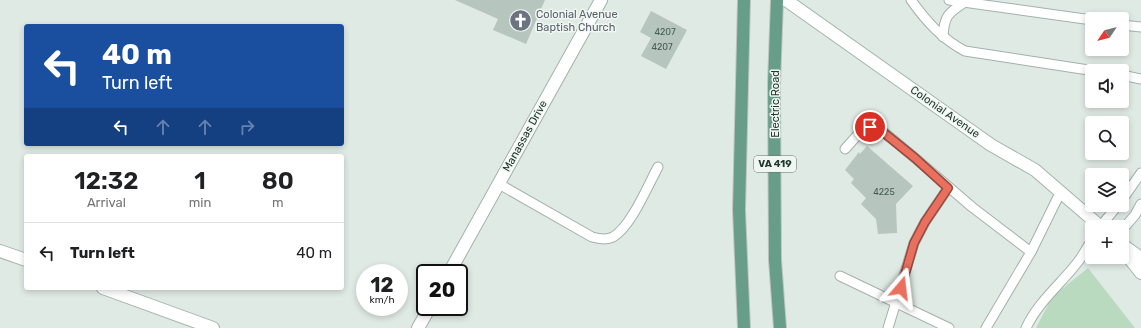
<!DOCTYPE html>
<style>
body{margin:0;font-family:Rubik,sans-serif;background:#f6f6f6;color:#202124;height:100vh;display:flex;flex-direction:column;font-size:15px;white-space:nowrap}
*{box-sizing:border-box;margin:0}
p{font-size:13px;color:#757577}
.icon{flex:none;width:22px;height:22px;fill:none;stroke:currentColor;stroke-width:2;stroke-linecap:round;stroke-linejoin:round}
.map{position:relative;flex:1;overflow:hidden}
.side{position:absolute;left:24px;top:154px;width:320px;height:136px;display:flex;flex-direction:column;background:#fff;border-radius:4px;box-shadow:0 2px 6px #0003}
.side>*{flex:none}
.top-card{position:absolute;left:24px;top:24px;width:320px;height:122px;border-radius:4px;box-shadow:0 2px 6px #0003;background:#1a4fa0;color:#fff;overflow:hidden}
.needle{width:26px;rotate:235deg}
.controls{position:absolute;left:1085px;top:12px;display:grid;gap:8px}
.controls a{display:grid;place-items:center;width:44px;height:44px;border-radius:4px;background:#fff;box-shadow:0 2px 6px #0003;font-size:20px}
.speed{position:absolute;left:356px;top:264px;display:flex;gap:8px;font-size:20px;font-weight:700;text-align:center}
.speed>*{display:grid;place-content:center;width:52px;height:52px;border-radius:50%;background:#fff;box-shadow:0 2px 6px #0003;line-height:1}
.speed small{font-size:10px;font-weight:400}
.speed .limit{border:2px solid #111;border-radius:6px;background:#fff;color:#111}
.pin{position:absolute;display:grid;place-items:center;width:34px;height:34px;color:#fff;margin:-17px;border:2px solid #fff;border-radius:50%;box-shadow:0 1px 4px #0007}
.me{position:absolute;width:44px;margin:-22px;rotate:17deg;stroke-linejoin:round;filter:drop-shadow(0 0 3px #0008)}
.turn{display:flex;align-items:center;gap:14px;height:84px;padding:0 12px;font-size:18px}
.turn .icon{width:52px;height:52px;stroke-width:2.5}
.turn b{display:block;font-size:28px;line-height:34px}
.lanes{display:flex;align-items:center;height:38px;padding:0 12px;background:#0003;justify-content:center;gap:20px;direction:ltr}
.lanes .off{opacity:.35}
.eta{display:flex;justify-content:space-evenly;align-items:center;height:68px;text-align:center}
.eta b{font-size:24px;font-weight:600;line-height:28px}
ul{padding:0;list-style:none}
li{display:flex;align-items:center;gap:12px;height:60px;padding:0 12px;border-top:1px solid #e0e0e0}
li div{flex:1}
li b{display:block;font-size:15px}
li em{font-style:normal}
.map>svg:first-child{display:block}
.green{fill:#badabf}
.building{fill:#b6c5bd}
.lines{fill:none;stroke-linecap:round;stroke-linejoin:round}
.service-casing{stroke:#a3b1ab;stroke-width:11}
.minor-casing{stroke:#a3b1ab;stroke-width:14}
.tertiary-casing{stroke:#a3b1ab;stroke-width:14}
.secondary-casing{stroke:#a0b5ab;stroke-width:14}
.primary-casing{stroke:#bdc4c1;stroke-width:14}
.service{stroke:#fff;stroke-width:9}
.minor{stroke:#fff;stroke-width:12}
.tertiary{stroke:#fff;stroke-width:12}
.secondary{stroke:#fff;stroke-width:12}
.primary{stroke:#679d89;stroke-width:12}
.route-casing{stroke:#97493e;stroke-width:10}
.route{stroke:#e9705f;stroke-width:7}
.labels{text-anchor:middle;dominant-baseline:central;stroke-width:3;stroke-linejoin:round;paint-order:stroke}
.number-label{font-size:9px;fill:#475c53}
.shield{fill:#f0f7f3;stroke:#60726a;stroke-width:1}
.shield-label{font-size:10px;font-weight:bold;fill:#223930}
.worship-label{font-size:11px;fill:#5b616d;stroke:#f0f7f3;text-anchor:start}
.street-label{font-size:11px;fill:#223930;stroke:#f0f7f3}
</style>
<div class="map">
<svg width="1141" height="328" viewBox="0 0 1141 328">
<rect width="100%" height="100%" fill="#e0eae5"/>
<!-- green -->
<polygon class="green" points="1088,268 1135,328 1036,328 1052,297"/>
<!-- building -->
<g class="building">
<polygon points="455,0 545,0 526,44 493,30 498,19"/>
<polygon points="651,11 687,30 666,69 641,56 651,38 640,32"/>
<polygon points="867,146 913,186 896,204 897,233 878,234 876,219 861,204 866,198 851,183 854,179 845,170 859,152 860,154"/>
</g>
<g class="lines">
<defs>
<g id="service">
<path d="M911 0C926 21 942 39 965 51L1095 71"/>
<polyline points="949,0 1092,20"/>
<polyline points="1122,25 1141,27"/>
<path d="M943 37C944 16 948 13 965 2"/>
<polyline points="1122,75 1141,79"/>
<polyline points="845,149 862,130 870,127 879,128 915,158 972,207 1031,252"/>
<path d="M499 184 592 237C599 239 607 240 613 237 631 227 648 185 658 167"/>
<polyline points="1122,200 1141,173"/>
<polyline points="1100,227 1118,205"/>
<polyline points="1122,230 1135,215 1141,204"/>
<polyline points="840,276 949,328"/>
<polyline points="888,328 914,243 925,222 948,188"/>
<polyline points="986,328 1031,252 1061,191"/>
<path d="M1026 328C1038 302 1060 285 1077 263 1083 256 1087 247 1092 240"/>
</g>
<g id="minor">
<polyline points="0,251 26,260"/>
<polyline points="103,288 213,328"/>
</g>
<g id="tertiary">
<polyline points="449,273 601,0"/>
<polyline points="418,328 430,307"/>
</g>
<g id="secondary">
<polyline points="786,0 991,145 1035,170 1101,227"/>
<polyline points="1124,246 1141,258"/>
<polyline points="1122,249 1141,273"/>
</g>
<g id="primary">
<polyline points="777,0 774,84 775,260 780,328"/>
<polyline points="744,328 739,210 744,0"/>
</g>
</defs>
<!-- service casing -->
<use href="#service" class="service-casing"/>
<!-- minor casing -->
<use href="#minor" class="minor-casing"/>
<!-- tertiary casing -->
<use href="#tertiary" class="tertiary-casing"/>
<!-- secondary casing -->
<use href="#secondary" class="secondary-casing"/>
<!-- primary casing -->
<use href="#primary" class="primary-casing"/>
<!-- service -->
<use href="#service" class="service"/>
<!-- minor -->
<use href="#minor" class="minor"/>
<!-- tertiary -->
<use href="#tertiary" class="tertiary"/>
<!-- secondary -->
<use href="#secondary" class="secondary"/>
<!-- primary -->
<use href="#primary" class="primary"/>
</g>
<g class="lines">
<defs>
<polyline id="route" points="870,127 878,128 915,158 948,188 925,222 914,243 901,288"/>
</defs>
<!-- route casing -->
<use href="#route" class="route-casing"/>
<!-- route -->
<use href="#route" class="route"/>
</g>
<!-- icons -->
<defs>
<symbol id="church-disc" viewBox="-11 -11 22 22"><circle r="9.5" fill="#6b7280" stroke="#f0f7f3"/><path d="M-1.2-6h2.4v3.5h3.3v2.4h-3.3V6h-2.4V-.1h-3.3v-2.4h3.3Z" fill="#fff"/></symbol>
</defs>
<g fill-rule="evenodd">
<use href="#church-disc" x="508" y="8" width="25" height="25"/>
</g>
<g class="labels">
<!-- number labels -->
<g class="number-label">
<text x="665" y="32">4207</text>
<text x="662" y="47">4207</text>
<text x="884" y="192">4225</text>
</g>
<!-- shield labels -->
<rect class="shield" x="754" y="156" width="42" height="16" rx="3"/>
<g class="shield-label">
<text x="775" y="164">VA 419</text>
</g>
<!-- worship labels -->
<g class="worship-label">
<text x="536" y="14">Colonial Avenue<tspan x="536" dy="13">Baptish Church</tspan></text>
</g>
<!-- street labels -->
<g class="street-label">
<text transform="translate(775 104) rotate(-90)">Electric Road</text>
<text transform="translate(945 112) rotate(35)">Colonial Avenue</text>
<text transform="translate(525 136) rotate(-61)">Manassas Drive</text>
</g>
</g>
</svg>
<div class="controls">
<a><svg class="needle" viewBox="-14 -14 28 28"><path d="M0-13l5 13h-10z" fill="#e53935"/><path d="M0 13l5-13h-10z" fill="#757577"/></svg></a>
<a><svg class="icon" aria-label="sound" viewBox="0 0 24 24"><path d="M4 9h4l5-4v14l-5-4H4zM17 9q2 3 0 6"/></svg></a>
<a><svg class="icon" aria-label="search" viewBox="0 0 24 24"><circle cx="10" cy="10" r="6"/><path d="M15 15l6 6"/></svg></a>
<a><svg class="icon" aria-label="layers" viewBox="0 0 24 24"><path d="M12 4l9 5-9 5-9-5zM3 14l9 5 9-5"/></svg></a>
<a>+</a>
</div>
<div class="speed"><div>12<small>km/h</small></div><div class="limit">20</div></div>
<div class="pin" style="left:870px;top:127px;background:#d93025"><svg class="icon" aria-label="arrive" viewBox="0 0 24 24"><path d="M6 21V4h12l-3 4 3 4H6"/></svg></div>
<svg class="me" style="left:901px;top:288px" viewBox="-20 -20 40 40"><path d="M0-17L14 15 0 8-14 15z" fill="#e9705f" stroke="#fff" stroke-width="4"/></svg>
<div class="top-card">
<div class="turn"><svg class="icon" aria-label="left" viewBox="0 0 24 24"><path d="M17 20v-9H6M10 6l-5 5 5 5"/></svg><div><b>40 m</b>Turn left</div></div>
<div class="lanes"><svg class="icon" aria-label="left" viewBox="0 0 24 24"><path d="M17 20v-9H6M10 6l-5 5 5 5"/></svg><svg class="icon off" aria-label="ahead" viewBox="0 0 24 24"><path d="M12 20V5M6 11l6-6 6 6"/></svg><svg class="icon off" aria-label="ahead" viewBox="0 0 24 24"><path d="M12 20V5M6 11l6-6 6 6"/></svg><svg class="icon off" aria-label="right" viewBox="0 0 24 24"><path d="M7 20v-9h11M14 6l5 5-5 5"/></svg></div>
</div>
<section class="side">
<div class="eta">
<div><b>12:32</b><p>Arrival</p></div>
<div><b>1</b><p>min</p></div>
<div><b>80</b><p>m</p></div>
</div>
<ul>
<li><svg class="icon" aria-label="left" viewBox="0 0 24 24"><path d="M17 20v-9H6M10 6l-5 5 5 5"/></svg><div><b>Turn left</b></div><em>40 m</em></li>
</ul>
</section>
</div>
